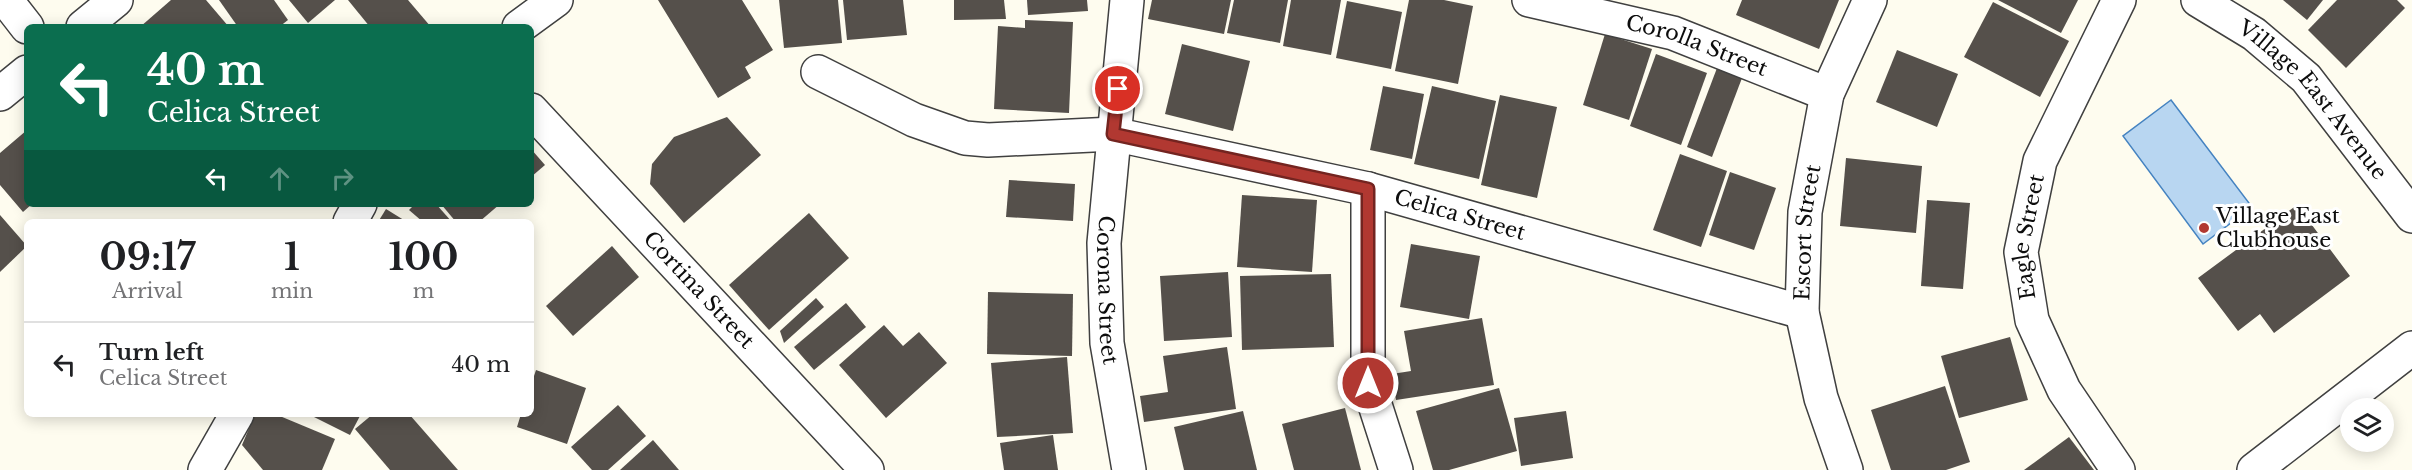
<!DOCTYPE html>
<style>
body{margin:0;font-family:"Libre Baskerville",serif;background:#f6f6f6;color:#202124;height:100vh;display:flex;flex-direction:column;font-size:22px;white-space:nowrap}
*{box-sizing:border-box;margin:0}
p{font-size:20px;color:#757577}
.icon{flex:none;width:33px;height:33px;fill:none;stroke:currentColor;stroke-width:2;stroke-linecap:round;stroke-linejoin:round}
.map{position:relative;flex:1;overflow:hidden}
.details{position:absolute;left:24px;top:219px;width:510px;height:198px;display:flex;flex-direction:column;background:#fff;border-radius:9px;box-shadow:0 3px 15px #0003}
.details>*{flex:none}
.top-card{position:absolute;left:24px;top:24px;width:510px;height:183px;border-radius:9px;box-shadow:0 3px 15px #0003;background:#0b6e4f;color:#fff;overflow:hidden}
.buttons{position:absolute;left:2340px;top:398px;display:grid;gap:12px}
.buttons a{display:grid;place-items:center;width:54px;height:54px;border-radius:50%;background:#fff;box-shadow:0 3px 15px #0003;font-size:30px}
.pin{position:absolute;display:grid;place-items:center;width:51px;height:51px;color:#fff;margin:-26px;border:3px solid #fff;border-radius:50%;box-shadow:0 2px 6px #0007}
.me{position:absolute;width:66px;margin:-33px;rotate:0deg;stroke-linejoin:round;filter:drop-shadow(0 0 4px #0008)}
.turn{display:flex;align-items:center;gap:21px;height:126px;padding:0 24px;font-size:27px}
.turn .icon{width:78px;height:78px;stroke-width:2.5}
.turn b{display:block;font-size:42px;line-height:51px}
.lanes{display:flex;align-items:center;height:57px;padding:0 24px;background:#0003;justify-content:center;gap:30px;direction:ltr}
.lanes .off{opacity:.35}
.eta{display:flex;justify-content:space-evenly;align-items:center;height:102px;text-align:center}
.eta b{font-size:36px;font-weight:800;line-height:42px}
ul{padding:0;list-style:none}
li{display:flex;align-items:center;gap:18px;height:84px;padding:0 24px;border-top:2px solid #e0e0e0}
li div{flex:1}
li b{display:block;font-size:22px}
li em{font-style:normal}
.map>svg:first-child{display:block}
.water{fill:#b8d6f1;stroke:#4583c1;stroke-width:1.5}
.building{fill:#55504b}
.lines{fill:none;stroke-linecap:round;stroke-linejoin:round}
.minor-casing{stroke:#404040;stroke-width:36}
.minor{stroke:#fff;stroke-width:33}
.route-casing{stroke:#732420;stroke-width:15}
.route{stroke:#b13831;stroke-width:10}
.poi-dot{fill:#b13831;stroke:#fff;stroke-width:2}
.labels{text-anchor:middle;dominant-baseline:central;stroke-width:6;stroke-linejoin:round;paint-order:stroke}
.street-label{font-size:21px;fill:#0d0d0d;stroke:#fff}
.poi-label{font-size:21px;fill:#0d0d0d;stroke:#fff;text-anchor:start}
</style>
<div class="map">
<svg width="2412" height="470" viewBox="0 0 2412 470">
<rect width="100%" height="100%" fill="#fefcef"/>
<!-- water -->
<polygon class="water" points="2171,100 2252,207 2203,244 2123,136"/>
<!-- building -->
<g class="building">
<polygon points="171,0 206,0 229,27 140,27"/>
<polygon points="219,0 274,0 288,20 279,27 238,27"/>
<polygon points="289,0 335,0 308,23"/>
<polygon points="348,0 408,0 431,27 370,27"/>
<polygon points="658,0 742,0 773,50 745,67 751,78 718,98"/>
<polygon points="779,0 838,0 842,43 784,48"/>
<polygon points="843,0 903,0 907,35 847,40"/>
<polygon points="954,0 1004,0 1006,19 954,20"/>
<polygon points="1027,0 1087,0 1088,11 1028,15"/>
<polygon points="1152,0 1231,0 1224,34 1148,19"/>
<polygon points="1234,0 1288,0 1280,43 1227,33"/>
<polygon points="1291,0 1341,0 1331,55 1283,46"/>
<polygon points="1409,0 1444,0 1473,6 1458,84 1395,71"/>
<polygon points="1742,0 1839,0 1819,49 1736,15"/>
<polygon points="1998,0 2078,0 2061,33"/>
<polygon points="2283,0 2323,0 2307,20"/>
<polygon points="2337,0 2397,0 2405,8 2346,68 2308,30"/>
<polygon points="1347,1 1402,12 1391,69 1336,58"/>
<polygon points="1993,2 2069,41 2040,97 1964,57"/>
<polygon points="1025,20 1073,22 1069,113 994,109 998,26 1025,28"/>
<polygon points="1605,34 1652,49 1629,120 1583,105"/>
<polygon points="1182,44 1250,61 1233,131 1165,114"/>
<polygon points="1897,50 1958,74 1937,127 1876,102"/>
<polygon points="1656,54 1707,73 1681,145 1630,126"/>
<polygon points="1717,68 1742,78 1712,157 1687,147"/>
<polygon points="1383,86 1424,94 1412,159 1370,150"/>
<polygon points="1432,86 1496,101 1479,179 1414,164"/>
<polygon points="1500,95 1557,107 1537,198 1481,185"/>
<polygon points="727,117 761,155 684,223 650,184 652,164 674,137"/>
<polygon points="27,130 27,204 32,204 23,212 0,185 0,153"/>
<polygon points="531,149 545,165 531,177"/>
<polygon points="1680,154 1727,171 1701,247 1653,230"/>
<polygon points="1846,158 1922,166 1916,233 1840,226"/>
<polygon points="1730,172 1776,188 1754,250 1709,235"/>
<polygon points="1009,180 1075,184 1073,221 1006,217"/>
<polygon points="1242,195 1317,200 1312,272 1237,267"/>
<polygon points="1927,200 1970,203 1963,289 1921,286"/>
<polygon points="415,204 436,204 452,222 423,222 409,210"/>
<polygon points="441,204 500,204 479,222 456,222"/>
<polygon points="2297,205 2350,276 2274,333 2260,314 2238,331 2198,278"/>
<polygon points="386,209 407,222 378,222"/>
<polygon points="809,213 849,258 769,330 729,285"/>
<polygon points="0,215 27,246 0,272"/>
<polygon points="1411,244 1480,256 1469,319 1400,307"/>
<polygon points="612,246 639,277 573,336 546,306"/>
<polygon points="1228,272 1232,337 1164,341 1160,276"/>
<polygon points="1331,274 1334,347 1242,350 1240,276"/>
<polygon points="988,292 1073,294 1072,356 987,354"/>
<polygon points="816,298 824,307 784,343 780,331"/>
<polygon points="846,303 866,327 814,370 794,347"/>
<polygon points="1482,318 1494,385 1396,400 1392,374 1411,371 1404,331"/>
<polygon points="884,325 903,346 919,332 947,363 886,418 839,365"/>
<polygon points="2010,337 2028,400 1959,418 1941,356"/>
<polygon points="1227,347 1236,409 1144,422 1140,396 1168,392 1163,356"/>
<polygon points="1067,357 1073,433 997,437 991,363"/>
<polygon points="536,370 586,388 567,444 517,427 521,414 531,414 531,385"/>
<polygon points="1945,386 1970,462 1946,470 1891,470 1871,410"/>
<polygon points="1499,388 1517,451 1449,470 1433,470 1416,411"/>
<polygon points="618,405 646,436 608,470 592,470 571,447"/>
<polygon points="1345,408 1361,470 1294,470 1282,424"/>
<polygon points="1243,411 1257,470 1184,470 1174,427"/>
<polygon points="1566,411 1573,458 1521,466 1514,418"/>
<polygon points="255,414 275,414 335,439 322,470 263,470 242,445"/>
<polygon points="308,414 361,414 350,435"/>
<polygon points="373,414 409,414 458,470 390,470 355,429"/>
<polygon points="1053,435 1058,470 1004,470 1000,443"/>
<polygon points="2069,437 2094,470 2024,470"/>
<polygon points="653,440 679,470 620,470"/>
</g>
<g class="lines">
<defs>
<g id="minor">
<polyline points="6,0 27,27"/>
<path id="s1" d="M1127 0 1104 243 1107 343 1129 470"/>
<path id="s2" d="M1529 0 1673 33 1827 94"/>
<path id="s3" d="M2198 0 2254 34 2306 78 2412 216"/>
<polyline points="83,27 116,0"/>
<polyline points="519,27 556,0"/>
<path id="s4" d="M818 72 914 120 965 138 988 140 1113 134 1368 189 1802 312"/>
<polyline points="0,94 27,72"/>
<path id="s5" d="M531 110 867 470"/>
<polyline points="1368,189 1368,383 1396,470"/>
<polyline points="350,222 360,204"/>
<polyline points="205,470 237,414"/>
<path id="s6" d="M1846 470 1821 398 1802 312 1805 212 1827 94 1870 0"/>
<path id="s7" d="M2118 470 2064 390 2032 320 2021 252 2040 161 2119 0"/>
<polyline points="2254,470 2412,348"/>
</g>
</defs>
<!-- minor casing -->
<use href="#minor" class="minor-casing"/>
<!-- minor -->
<use href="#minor" class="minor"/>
</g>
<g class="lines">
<defs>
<polyline id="route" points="1118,89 1113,134 1368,189 1368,383"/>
</defs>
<!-- route casing -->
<use href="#route" class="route-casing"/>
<!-- route -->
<use href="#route" class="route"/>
</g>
<!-- markers -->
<circle class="poi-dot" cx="2204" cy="228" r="6"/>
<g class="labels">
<!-- street labels -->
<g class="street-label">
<text stroke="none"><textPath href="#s2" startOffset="174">Corolla Street</textPath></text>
<text stroke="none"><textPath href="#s3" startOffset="154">Village East Avenue</textPath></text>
<text stroke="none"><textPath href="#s4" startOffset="666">Celica Street</textPath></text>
<text stroke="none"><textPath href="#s6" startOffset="244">Escort Street</textPath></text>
<text stroke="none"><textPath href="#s7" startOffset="258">Eagle Street</textPath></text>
<text stroke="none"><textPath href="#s1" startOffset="291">Corona Street</textPath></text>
<text stroke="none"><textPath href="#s5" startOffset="246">Cortina Street</textPath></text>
</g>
<!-- poi labels -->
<g class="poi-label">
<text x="2216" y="216">Village East<tspan x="2216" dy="24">Clubhouse</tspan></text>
</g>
</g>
</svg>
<div class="buttons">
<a><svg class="icon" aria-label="layers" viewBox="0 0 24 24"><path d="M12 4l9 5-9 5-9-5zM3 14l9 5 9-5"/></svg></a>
</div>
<div class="pin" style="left:1118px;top:89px;background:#d93025"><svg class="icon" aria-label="arrive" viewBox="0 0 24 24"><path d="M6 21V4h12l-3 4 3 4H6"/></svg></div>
<svg class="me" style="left:1368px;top:383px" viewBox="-20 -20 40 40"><circle r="17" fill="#b13831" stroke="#fff" stroke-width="3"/><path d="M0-11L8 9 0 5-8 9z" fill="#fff"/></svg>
<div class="top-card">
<div class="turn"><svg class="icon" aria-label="left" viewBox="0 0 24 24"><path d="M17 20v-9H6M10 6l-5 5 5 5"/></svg><div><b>40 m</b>Celica Street</div></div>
<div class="lanes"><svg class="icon" aria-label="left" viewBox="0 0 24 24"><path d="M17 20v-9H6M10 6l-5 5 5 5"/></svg><svg class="icon off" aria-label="ahead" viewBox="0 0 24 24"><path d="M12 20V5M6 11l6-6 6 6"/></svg><svg class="icon off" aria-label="right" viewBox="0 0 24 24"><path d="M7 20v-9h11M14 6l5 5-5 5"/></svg></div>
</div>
<section class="details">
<div class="eta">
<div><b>09:17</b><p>Arrival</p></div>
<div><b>1</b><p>min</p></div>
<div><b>100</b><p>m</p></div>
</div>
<ul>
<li><svg class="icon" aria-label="left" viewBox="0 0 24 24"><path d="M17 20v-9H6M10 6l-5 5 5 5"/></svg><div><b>Turn left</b><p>Celica Street</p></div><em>40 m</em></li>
</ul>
</section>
</div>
